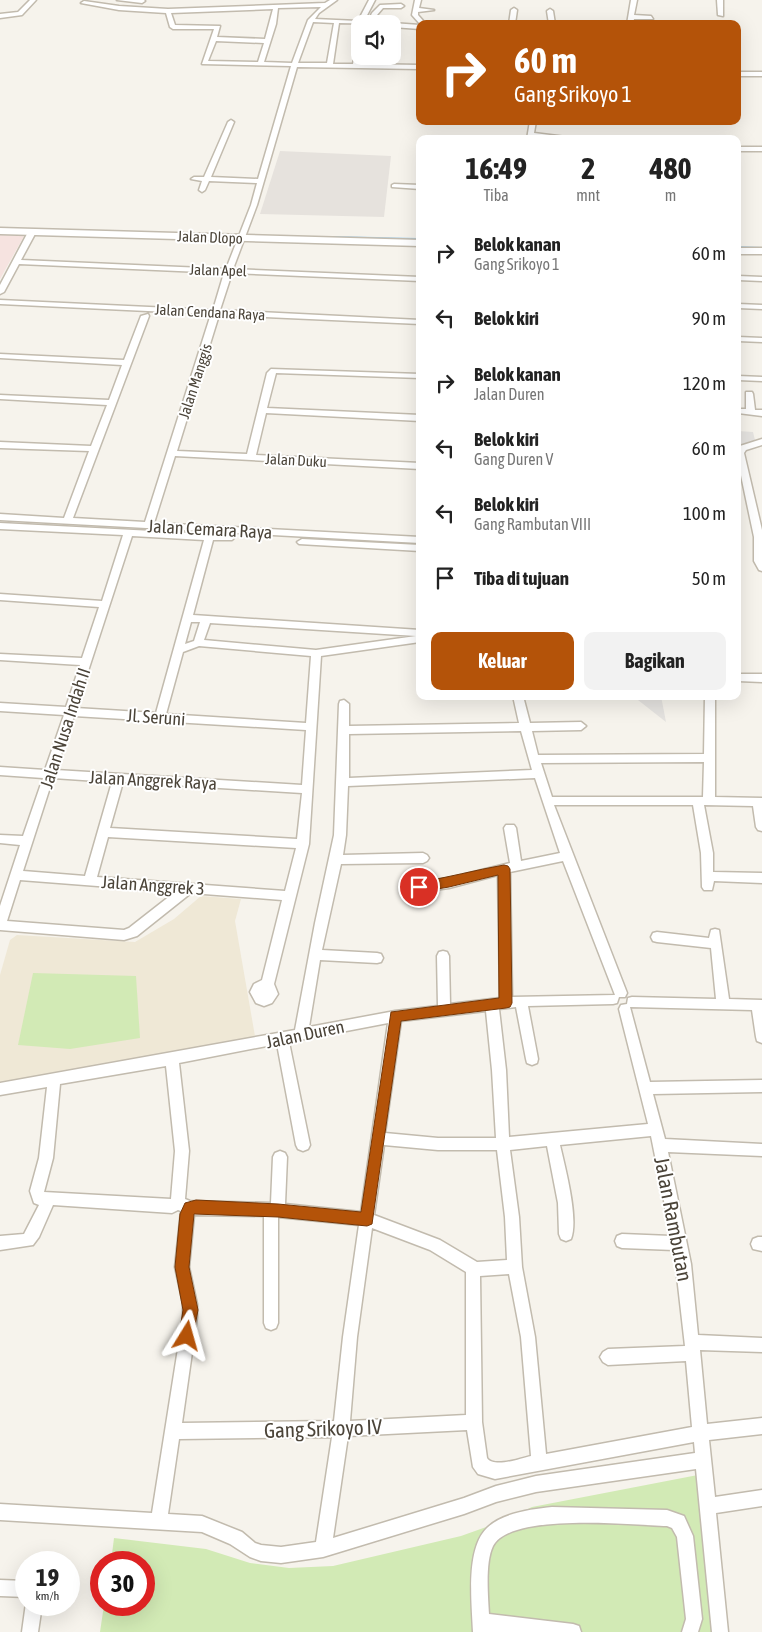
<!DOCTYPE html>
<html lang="id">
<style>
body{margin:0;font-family:"Asap Condensed",sans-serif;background:#f2f2f2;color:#222;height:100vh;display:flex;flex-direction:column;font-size:19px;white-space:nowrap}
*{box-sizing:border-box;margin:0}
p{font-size:16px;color:#767676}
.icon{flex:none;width:28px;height:28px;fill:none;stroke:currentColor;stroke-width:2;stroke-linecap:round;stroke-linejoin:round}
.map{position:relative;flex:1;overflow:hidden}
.drawer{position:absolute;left:416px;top:135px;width:325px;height:565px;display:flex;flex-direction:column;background:#fff;border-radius:10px;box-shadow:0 5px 20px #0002}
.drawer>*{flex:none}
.guide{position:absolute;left:416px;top:20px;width:325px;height:105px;border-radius:10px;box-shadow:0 5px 20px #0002;background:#b45309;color:#fff;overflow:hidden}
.fabs{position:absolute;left:351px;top:15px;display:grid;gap:10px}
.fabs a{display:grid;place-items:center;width:50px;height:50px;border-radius:10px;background:#fff;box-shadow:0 5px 20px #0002;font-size:25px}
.speed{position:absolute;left:15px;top:1551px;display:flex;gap:10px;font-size:25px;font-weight:700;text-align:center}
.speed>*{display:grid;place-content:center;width:65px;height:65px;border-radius:50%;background:#fff;box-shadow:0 5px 20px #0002;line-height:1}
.speed small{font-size:12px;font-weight:400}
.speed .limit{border:8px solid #d22;background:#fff;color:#111}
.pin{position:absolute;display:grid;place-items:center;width:42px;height:42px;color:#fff;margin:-21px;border:2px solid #fff;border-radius:50%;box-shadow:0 1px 5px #0007}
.me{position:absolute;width:55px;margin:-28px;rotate:8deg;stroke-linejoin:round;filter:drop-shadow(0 0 4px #0008)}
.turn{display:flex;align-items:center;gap:18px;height:105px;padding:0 15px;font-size:22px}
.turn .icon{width:65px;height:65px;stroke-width:2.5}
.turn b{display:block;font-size:35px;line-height:42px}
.eta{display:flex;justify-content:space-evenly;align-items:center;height:85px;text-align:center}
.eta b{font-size:30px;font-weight:700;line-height:35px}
.primary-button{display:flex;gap:10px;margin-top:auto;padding:10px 15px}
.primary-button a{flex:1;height:58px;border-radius:10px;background:#b45309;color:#fff;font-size:20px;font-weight:700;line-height:58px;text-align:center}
.primary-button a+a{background:#f2f2f2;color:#222}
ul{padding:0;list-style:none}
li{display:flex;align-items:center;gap:15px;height:65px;padding:0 15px}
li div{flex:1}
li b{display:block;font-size:19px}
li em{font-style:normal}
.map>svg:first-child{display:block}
.industrial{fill:#e6e2dd}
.education{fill:#efe8d6}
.medical{fill:#f6e3e0}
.green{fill:#d2eab5}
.parking{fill:#e5e3e0}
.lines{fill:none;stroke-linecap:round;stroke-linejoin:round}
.stream{stroke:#a9d4f2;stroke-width:2}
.minor-casing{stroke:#c2bbae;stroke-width:3}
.tertiary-casing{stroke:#c2bbae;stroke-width:3}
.minor{fill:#fff;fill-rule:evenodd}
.tertiary{fill:#fff;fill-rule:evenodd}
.route{fill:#b45309;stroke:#753606}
.labels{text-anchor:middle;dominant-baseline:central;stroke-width:4;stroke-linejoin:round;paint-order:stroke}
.far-street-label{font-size:15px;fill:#4b4439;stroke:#fff}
.street-label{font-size:18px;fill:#4b4439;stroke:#fff}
.near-street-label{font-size:21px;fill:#4b4439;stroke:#fff}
</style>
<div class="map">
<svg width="762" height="1632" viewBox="0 0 762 1632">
<rect width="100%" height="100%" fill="#f6f3ec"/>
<!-- industrial -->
<polygon class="industrial" points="280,151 391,156 384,217 260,214"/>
<!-- education -->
<polygon class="education" points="201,896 241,899 235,921 256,1042 0,1090 0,975 10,940 17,935 135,942 174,919"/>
<!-- medical -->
<polygon class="medical" points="0,235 24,236 0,279"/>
<!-- green -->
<g class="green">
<polygon points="33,973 136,976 140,1038 70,1049 18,1045"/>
<polygon points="703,1474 718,1632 100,1632 104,1605 144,1605 144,1562 111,1562 114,1538 206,1549 250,1563 289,1568 333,1566 461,1536 503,1521 532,1507"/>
</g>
<!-- parking -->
<g class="parking">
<polygon points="738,431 753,432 756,444 741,447 748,480 738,480"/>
<polygon points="620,696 661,696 666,722 638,700"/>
</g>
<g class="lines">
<!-- stream -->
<g class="stream">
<polyline points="334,237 420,239"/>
<polyline points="738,247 762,248"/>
</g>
<defs>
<g id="minor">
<polygon points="30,0 36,0 22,15 0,18 0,14 18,12"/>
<polygon points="117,0 144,0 145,1 142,3"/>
<path d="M330 0H337L319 13 315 19 358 21 369 0H375L364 21 368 22 372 13 380 5 401 4 404 6 401 8H383L377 15 373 22 382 24 339 23 333 64H353L357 42 360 40 359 64 420 65V69L297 67 257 205 233 269 420 277V281L232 273 220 310 420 320V324L219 315 177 451 247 454 267 373 271 369 420 374V378L276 373 267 408 420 415V421L266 413 256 455 420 463V469L175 456 154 523 420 537V543L0 520V514L64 518 89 451 0 448V442L91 446 107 405 0 399V395L109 400 122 365 0 358V354L124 360 141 316 148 314 149 316 73 518 145 522 211 314 0 304V300L213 310 224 273 19 264 4 292 0 294V285L27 234 31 232 35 234 21 260 226 269 251 205 257 183 209 181 205 190 202 192 199 190 202 181 191 179 194 177H204L228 122 231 120 234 122 211 177 258 179 291 66 202 64 214 29H173L170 27 166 13 119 10 81 3 84 1 119 6 168 9 325 3ZM321 7 308 20 292 63 264 62 276 24 278 8ZM273 9 265 39 217 37 220 26 175 25 171 13ZM313 22 334 23 327 63H298ZM216 41 264 43 258 62 208 61Z"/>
<polygon points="415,0 421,0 419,8 434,10 418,12 418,15 426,24 420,24 412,15"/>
<polygon points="631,0 637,0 634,15 651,16 653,19 634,19 633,24 627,24"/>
<polygon points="717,0 723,0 723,16 718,15"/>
<polygon points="514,8 517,10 515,24 509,24 511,10"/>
<polygon points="550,9 553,11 555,24 549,24 547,11"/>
<polygon points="392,23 420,25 420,29 392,27 392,24 390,24"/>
<rect x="738" y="72" width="24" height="4"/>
<polygon points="530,121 536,121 534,133 582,139 534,137 533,139 527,139"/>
<rect x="738" y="147" width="24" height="4"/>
<polygon points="394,184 420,185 420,189 392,187 392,185"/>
<polygon points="738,276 762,277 762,281 738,280"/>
<polygon points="738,304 762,305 762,309 738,308"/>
<polygon points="738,337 762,338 762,342 738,341"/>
<polygon points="738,376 762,377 762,381 738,380"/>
<polygon points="746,392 752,392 753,394 755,410 762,410 762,416 738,413 738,409 746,409"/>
<polygon points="762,439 762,445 746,450 744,453 762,530 762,571 759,570 754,561 754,537 738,461 738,450 740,446"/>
<path d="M0 523 229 535 234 538 232 540H213L193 615 420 630V642L321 656 309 844 274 984 278 994 272 1003 264 1006 256 1003 250 992 254 984 262 980 282 900 191 893 137 936 124 940 0 930V906L20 845 0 843V835L23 836 43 778 0 775V767L45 770 64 715 0 711V703L66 707 80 665 0 660V654L82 658 99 607 0 600V594L102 601 123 535 0 529ZM132 536 204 540 156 713 76 708ZM191 622H200L194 641 185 644ZM210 623 416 636 316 650 204 640ZM199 646 311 656 306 723 166 714 183 652ZM74 716 306 730 302 785 56 770ZM53 778 112 782 85 876 23 871ZM123 782 302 793 297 839 110 828ZM108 837 296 848 285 891 97 877ZM20 880 175 892 129 928 124 930 7 921Z"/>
<polygon points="302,539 420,545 420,551 299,544 297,542"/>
<polygon points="738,674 762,674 762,682 738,681"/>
<path d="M513 696H523L530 723 581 722 586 726 581 730 532 731 538 755 704 754 705 696H715V797L762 798V831L758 830 756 827 753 806 704 805 713 853V872L762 873V883L714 881 712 890H704L702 887 701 853 693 805H554L627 993 625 997H619L617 1003 613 1004 528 1006 538 1059 537 1063 532 1065 527 1063 526 1059 516 1007 499 1009 506 1070 509 1137 648 1124 619 1009 621 1005 627 1004 628 998 632 997 716 999 711 948 657 942 653 941 651 937 653 933 657 932 709 938 711 930 715 929 719 930 729 999 762 1000V1043L757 1041 756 1037 752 1010 630 1007 650 1082 762 1080V1092L653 1094 665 1139 762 1144V1156L668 1152 691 1264 698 1335 762 1338V1352L700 1350 707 1424 762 1418V1434L709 1440 715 1497 762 1490V1506L716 1513 728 1632H712L696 1469 536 1492 496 1502 464 1514 323 1557 281 1563 261 1561 250 1557 230 1544 202 1532 0 1520V1504L152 1513 183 1317V1304L175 1267 181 1211 178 1210 172 1213 53 1205 39 1237 33 1245 0 1250V1236L24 1234 39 1205 34 1203 30 1191 39 1158 47 1087 0 1095V1083L295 1030 315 923 334 835 339 704 340 701 344 700 349 704V726L519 723ZM521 731 532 770 349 778V734ZM704 762 703 797H552L541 763ZM535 778 560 853 521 861 516 828 514 825H506L504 828 510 863 449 878 419 882 415 884 413 887 415 890 419 892 449 888 498 875 500 998 450 1004 449 956 447 952 443 951 439 952 437 956 438 1006 395 1011 309 1027 320 960 377 963 381 962 383 958 381 954 377 953 322 950 341 864 423 863 427 861 429 858 427 855 423 853 343 855 346 835 348 786ZM563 861 615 995 512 997 510 872ZM486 1011 492 1070 496 1138H438L385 1133 401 1021ZM388 1023 361 1212 285 1204 287 1157 285 1153 280 1151 275 1153 273 1157 271 1203 190 1201 185 1199 189 1151 179 1063 277 1044 296 1145 298 1149 303 1151 308 1149 310 1145 289 1042ZM166 1066 175 1151 171 1199 44 1192 53 1158 60 1084ZM651 1136 671 1236 622 1234 617 1236 615 1241 617 1246 622 1248 674 1250 685 1346 608 1349 603 1352 600 1357 603 1362 608 1365 686 1361 692 1427 546 1454 535 1337 522 1267 519 1217 510 1150 547 1146 558 1203 559 1234 561 1239 566 1241 571 1239C579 1219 565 1167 560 1145ZM384 1145 438 1150H497L505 1217 507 1260 477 1262 440 1240 374 1215ZM194 1215 264 1216V1323L266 1328 271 1330 276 1328 278 1323V1217L359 1225 343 1337 334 1421 182 1423 197 1317V1304L189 1267ZM372 1228 430 1250 466 1272V1415L350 1421 357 1337ZM509 1274 521 1337 531 1456C519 1459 494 1468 487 1458L482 1422 480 1276ZM467 1430 473 1467 478 1474 495 1479 694 1442 695 1453 536 1476 496 1486 464 1498 333 1538 348 1436ZM332 1437 316 1542 281 1547 261 1545 255 1543 242 1532 202 1516 168 1514 179 1439Z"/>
<polygon points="758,1237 762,1237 762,1251 753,1249 751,1244 753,1239"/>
<path d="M552 1507 667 1510 684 1516 693 1536 702 1619 698 1632H682L686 1619 677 1537 672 1528 667 1526C632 1525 511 1512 493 1546 485 1562 488 1596 489 1614L573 1624 579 1626 581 1632H473C472 1604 465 1549 487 1528 502 1513 532 1509 552 1507Z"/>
<polygon points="0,1580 26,1581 26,1597 0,1596"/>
<polygon points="26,1603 26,1605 42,1605 38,1632 22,1632"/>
</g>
<g id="tertiary">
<polygon points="0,228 420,240 420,246 0,234"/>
<rect x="738" y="248" width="24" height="6"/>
</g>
</defs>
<!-- minor casing -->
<use href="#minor" class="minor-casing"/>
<!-- tertiary casing -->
<use href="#tertiary" class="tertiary-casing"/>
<!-- minor -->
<use href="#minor" class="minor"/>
<!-- tertiary -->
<use href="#tertiary" class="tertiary"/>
</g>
<!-- route -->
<path class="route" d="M504 865 508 866 510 869 512 1003 510 1007 506 1008 401 1021 372 1224 367 1226 278 1217 194 1214 189 1267 198 1310 192 1342 187 1344 182 1342 179 1336 183 1310 175 1267 180 1214 185 1203 196 1200 278 1204 361 1212 391 1012 499 998 498 875 449 887 419 892 415 890 413 887 415 884 419 882C447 878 475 870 504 865Z"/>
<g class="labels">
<!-- far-street labels -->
<g class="far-street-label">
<text transform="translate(210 237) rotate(2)">Jalan Dlopo</text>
<text transform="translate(218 270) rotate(2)">Jalan Apel</text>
<text transform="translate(210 312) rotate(3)">Jalan Cendana Raya</text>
<text transform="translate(195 381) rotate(-72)">Jalan Manggis</text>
<text transform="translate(296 460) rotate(3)">Jalan Duku</text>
</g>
<!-- street labels -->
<g class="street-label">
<text transform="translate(210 529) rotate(3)">Jalan Cemara Raya</text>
<text transform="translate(156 717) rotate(4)">Jl. Seruni</text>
<text transform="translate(65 728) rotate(-72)">Jalan Nusa Indah II</text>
<text transform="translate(153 780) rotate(3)">Jalan Anggrek Raya</text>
<text transform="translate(153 885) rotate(4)">Jalan Anggrek 3</text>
<text transform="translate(305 1034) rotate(-12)">Jalan Duren</text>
</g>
<!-- near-street labels -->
<g class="near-street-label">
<text transform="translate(674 1219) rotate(79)">Jalan Rambutan</text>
<text transform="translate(323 1428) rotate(-2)">Gang Srikoyo IV</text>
</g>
</g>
</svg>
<div class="fabs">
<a><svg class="icon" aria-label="sound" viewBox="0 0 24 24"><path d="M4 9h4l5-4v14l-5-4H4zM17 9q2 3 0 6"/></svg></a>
</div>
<div class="speed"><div>19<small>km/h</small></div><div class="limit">30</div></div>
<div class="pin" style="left:419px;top:887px;background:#d93025"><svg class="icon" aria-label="arrive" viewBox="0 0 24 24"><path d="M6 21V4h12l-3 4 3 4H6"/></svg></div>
<svg class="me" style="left:187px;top:1336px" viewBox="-20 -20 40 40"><path d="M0-17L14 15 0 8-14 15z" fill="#b45309" stroke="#fff" stroke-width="4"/></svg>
<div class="guide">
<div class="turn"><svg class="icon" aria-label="right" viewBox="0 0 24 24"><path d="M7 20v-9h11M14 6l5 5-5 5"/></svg><div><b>60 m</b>Gang Srikoyo 1</div></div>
</div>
<section class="drawer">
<div class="eta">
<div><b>16:49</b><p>Tiba</p></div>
<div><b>2</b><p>mnt</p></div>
<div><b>480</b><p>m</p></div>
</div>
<ul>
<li><svg class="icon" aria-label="right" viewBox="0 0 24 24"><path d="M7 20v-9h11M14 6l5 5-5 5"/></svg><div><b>Belok kanan</b><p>Gang Srikoyo 1</p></div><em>60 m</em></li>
<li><svg class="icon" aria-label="left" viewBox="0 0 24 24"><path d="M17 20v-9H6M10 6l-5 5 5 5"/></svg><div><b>Belok kiri</b></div><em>90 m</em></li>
<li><svg class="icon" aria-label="right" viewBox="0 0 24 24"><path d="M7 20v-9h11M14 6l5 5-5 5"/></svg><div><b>Belok kanan</b><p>Jalan Duren</p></div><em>120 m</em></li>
<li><svg class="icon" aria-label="left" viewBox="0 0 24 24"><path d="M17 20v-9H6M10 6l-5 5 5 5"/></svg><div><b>Belok kiri</b><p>Gang Duren V</p></div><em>60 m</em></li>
<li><svg class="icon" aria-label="left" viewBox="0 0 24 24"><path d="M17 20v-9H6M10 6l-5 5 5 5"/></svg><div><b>Belok kiri</b><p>Gang Rambutan VIII</p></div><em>100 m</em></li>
<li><svg class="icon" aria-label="arrive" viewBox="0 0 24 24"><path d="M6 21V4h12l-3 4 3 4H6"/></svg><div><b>Tiba di tujuan</b></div><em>50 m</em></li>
</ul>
<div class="primary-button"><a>Keluar</a><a>Bagikan</a></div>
</section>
</div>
